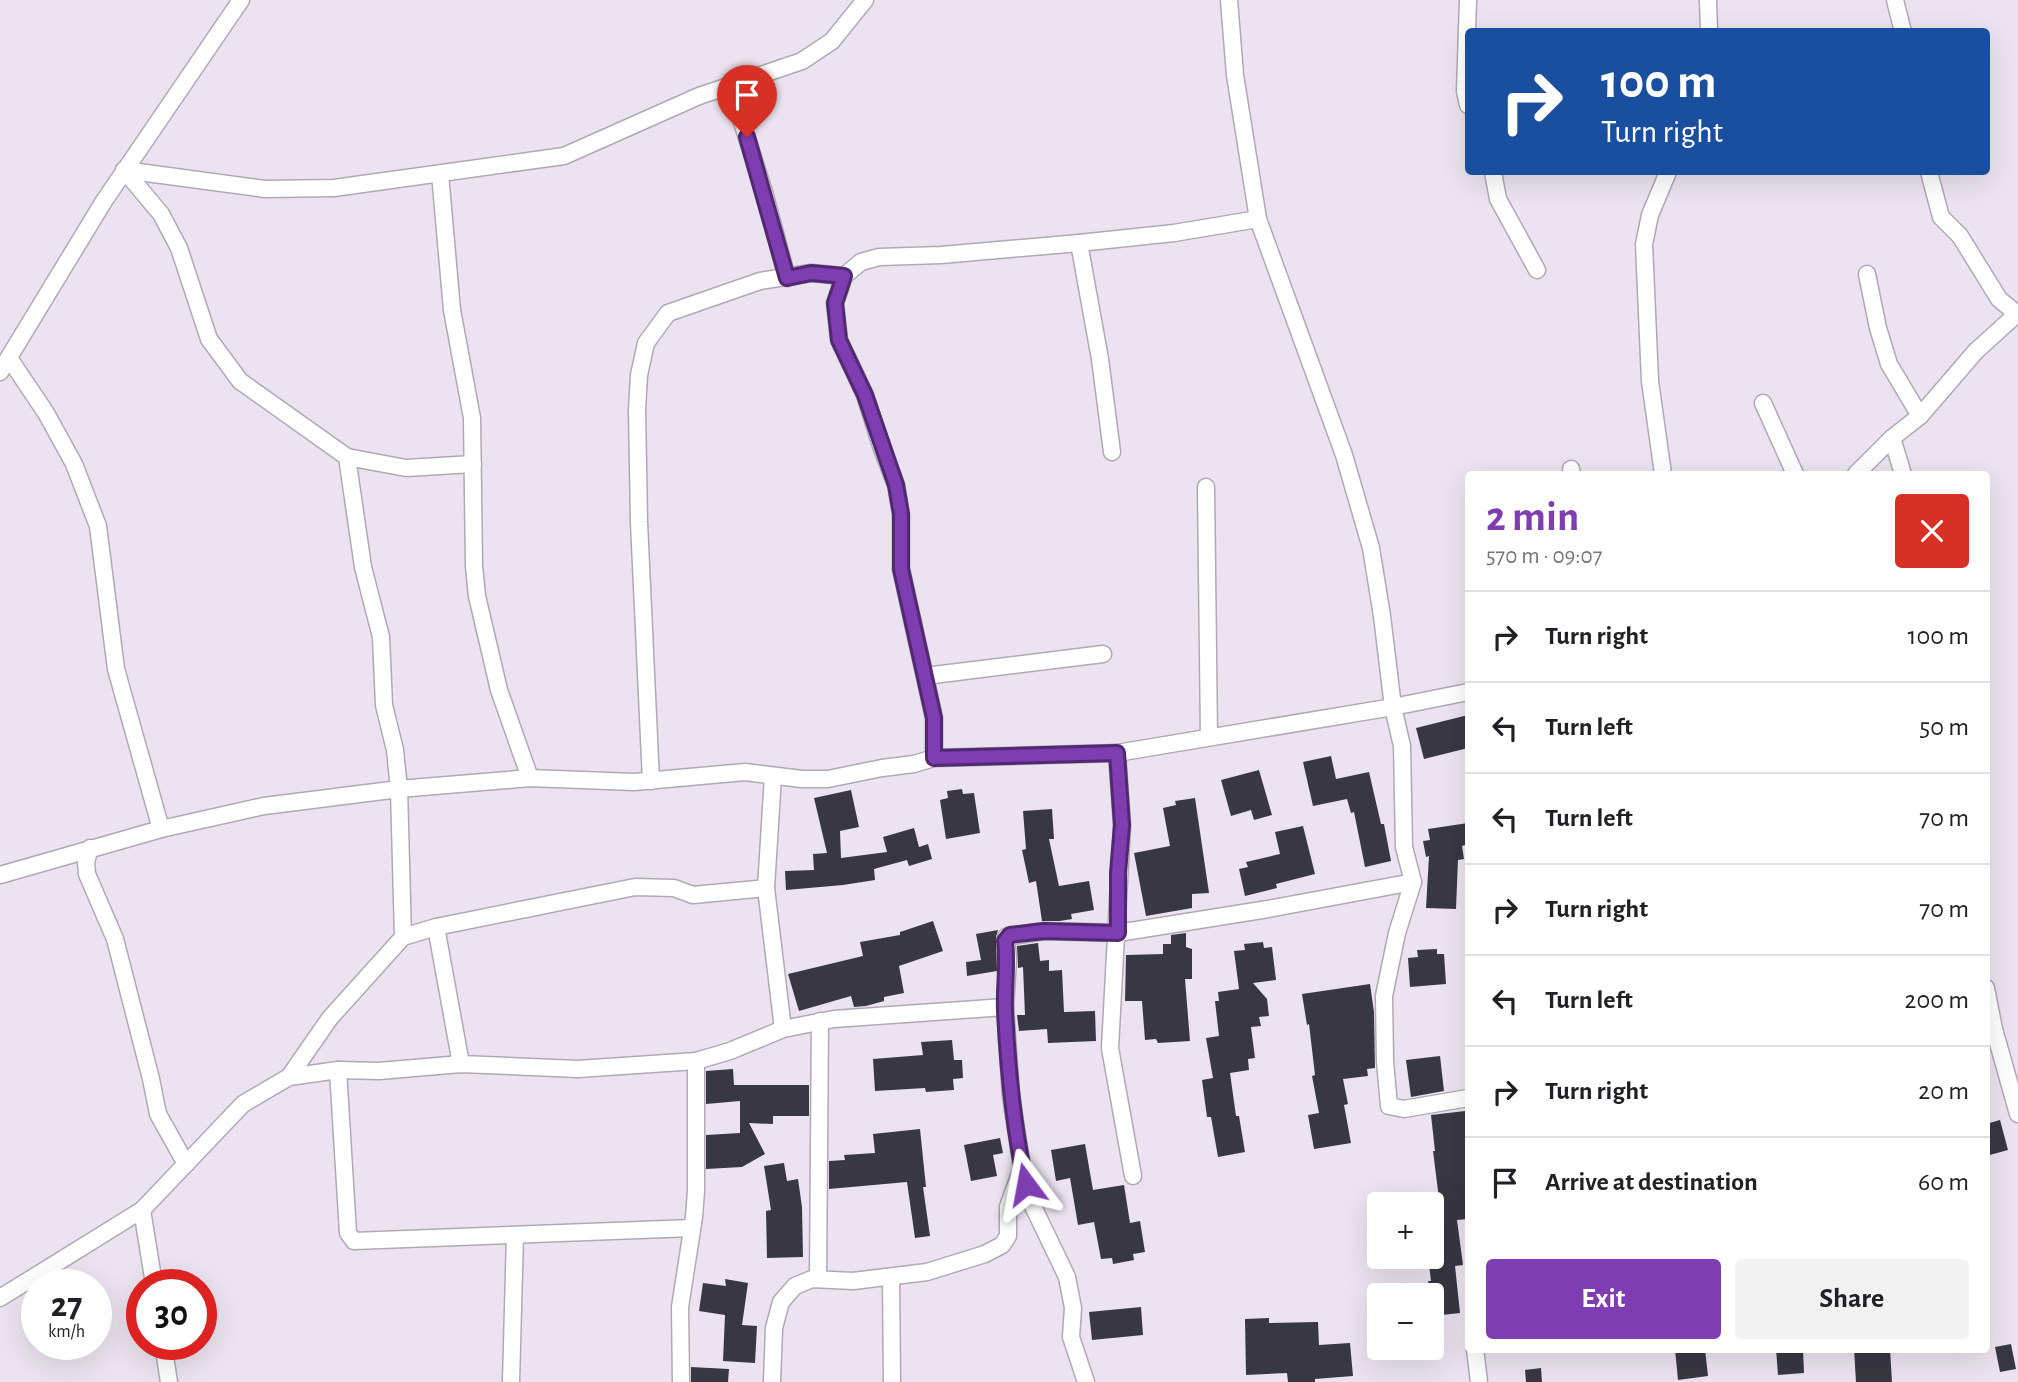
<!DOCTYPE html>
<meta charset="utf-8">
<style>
body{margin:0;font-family:"Alegreya Sans",sans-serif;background:#f2f2f2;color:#202124;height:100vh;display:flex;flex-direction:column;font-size:26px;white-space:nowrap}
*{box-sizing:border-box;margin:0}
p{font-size:23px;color:#757577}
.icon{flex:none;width:38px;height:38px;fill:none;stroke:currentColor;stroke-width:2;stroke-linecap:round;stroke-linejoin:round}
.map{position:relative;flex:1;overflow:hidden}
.sheet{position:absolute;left:1465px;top:471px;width:525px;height:882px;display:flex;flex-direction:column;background:#fff;border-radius:7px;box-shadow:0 7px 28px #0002}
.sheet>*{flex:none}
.banner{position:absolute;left:1465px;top:28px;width:525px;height:147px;border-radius:7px;box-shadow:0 7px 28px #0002;background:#1a4fa0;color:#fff;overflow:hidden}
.controls{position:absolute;left:1367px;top:1192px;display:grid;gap:14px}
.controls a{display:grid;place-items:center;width:77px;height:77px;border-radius:7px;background:#fff;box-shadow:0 7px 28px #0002;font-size:35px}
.speed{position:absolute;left:21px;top:1269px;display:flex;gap:14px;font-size:35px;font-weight:700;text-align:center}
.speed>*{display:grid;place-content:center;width:91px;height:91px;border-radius:50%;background:#fff;box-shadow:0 7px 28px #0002;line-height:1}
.speed small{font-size:18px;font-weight:400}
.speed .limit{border:10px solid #d22;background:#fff;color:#111}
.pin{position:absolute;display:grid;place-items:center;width:60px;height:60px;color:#fff;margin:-72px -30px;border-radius:50% 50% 50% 0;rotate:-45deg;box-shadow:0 0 7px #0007}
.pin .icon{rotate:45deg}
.me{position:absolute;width:77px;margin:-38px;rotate:347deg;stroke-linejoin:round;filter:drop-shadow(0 0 5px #0008)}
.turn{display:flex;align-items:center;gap:24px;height:147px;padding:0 21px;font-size:32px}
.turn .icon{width:91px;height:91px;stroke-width:2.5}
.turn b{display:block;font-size:49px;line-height:60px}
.round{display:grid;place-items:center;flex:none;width:74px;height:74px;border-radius:7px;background:#f2f2f2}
.headline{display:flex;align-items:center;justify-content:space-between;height:119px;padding:0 21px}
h1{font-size:42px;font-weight:700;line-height:52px;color:#7e3db1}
.button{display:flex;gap:14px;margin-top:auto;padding:14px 21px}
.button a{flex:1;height:80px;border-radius:7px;background:#7e3db1;color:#fff;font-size:28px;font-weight:700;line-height:80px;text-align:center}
.button a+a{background:#f2f2f2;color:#202124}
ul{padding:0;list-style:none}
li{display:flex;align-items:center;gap:21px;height:91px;padding:0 21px;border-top:2px solid #e0e0e0}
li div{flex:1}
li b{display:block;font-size:26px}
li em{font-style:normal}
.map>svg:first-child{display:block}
.building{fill:#393842}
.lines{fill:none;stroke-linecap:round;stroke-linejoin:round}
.street-casing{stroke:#b0a9b4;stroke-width:19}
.street{stroke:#fff;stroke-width:16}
.route-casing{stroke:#522873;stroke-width:18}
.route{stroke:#7e3db1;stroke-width:12}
</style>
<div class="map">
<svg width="2018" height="1382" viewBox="0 0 2018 1382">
<rect width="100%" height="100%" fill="#ebe4f0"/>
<!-- building -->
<g class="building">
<polygon points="1468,715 1468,748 1424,759 1416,728"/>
<polygon points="1331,756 1336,779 1369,772 1381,824 1384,824 1391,861 1365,867 1354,812 1351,813 1347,799 1313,806 1303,762"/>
<polygon points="1259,770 1272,815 1254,820 1251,810 1231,816 1221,780"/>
<polygon points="962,789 963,794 974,793 980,833 946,839 940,800 948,798 947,791"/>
<polygon points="851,790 859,827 840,831 841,858 887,852 883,837 914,828 919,847 928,844 932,859 909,866 907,860 874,869 875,880 843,885 786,890 785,871 814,870 813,854 827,853 814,798"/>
<polygon points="1195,798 1209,893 1192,894 1192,908 1146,916 1134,853 1170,846 1163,808 1176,805 1175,801"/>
<polygon points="1052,809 1054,839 1049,839 1059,886 1089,881 1094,910 1071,914 1072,919 1060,921 1042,921 1036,881 1029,883 1022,850 1026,849 1023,811"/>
<polygon points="1468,823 1468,844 1462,846 1464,859 1458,860 1456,909 1426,908 1429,856 1426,857 1423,841 1430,840 1428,829"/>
<polygon points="1303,826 1315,874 1276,884 1277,888 1245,896 1239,869 1248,867 1246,862 1280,854 1275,832"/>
<polygon points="933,921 943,951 899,966 904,993 884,997 884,1001 866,1006 854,1007 851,996 799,1011 788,974 863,956 860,942 900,935 900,932"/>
<polygon points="998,930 996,937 997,971 967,976 966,962 981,960 976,934"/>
<polygon points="1186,933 1186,947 1192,949 1192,979 1185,979 1190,1041 1158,1043 1156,1039 1145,1040 1142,1001 1125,1001 1126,955 1163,954 1163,944 1171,944 1171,935"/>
<polygon points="1263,942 1264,948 1272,947 1276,980 1253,983 1267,999 1269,1016 1259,1017 1261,1026 1251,1027 1255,1058 1248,1059 1249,1070 1230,1073 1236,1116 1239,1116 1245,1152 1218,1157 1211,1117 1207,1117 1202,1080 1213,1078 1206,1038 1219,1036 1215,1001 1219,1001 1218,992 1239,989 1234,951 1245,950 1244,944"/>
<polygon points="1038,943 1040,961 1049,960 1049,971 1062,970 1064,1012 1095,1011 1096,1041 1048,1043 1047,1029 1019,1031 1017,1015 1025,1015 1023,967 1018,968 1017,946"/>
<polygon points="1437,949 1437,954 1444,954 1446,984 1410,987 1408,958 1418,957 1417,950"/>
<polygon points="1370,984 1374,1012 1375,1068 1367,1069 1368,1076 1343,1079 1348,1104 1344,1105 1351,1143 1314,1149 1308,1115 1319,1113 1312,1076 1315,1075 1309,1024 1307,1025 1302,994"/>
<polygon points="952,1040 954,1060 962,1060 963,1078 953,1079 954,1090 926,1092 925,1088 875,1091 873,1059 923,1055 921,1042"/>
<polygon points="1440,1056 1444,1091 1411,1097 1406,1060"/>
<polygon points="733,1069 734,1085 809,1085 809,1116 773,1116 773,1124 749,1123 765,1154 742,1167 706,1169 706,1135 740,1133 740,1101 706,1104 706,1071"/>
<polygon points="1465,1111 1468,1143 1466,1143 1468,1165 1468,1219 1457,1220 1463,1265 1455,1266 1460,1313 1432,1316 1432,1295 1428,1281 1431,1281 1428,1256 1432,1256 1432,1208 1440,1207 1433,1151 1435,1151 1431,1115"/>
<polygon points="2000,1120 2008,1150 1986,1156 1986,1124"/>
<polygon points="920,1129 926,1187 923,1187 930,1236 915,1238 907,1182 829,1189 829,1161 845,1160 844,1155 875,1153 873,1134"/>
<polygon points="1000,1138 1003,1153 993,1155 997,1176 971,1181 964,1145"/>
<polygon points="1085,1144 1093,1190 1124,1185 1130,1223 1140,1221 1145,1252 1133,1254 1134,1260 1113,1264 1112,1258 1101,1259 1094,1222 1078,1225 1070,1178 1056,1181 1051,1150"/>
<polygon points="784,1163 787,1181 798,1179 802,1207 803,1257 767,1258 766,1211 771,1210 764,1166"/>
<polygon points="725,1279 748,1283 742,1325 757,1326 755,1363 723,1361 725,1315 699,1311 703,1283 726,1286"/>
<polygon points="1141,1307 1143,1335 1092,1340 1089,1312"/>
<polygon points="1269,1318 1269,1323 1318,1322 1319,1345 1350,1343 1353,1376 1315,1379 1315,1382 1288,1382 1287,1373 1246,1375 1245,1319"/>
<polygon points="2011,1344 2016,1369 2000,1372 1995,1347"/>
<polygon points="1675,1349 1705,1349 1708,1376 1678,1380"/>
<polygon points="1776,1349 1803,1349 1804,1373 1778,1375"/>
<polygon points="1854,1349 1890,1349 1892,1382 1856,1382"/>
<polygon points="691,1367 729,1369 728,1382 691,1382"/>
<polygon points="1541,1368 1542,1382 1526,1382 1525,1370"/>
</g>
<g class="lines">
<defs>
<g id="street">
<polyline points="1229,0 1235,75 1258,219 1344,455 1371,548 1382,616 1393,707 1402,746 1404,847 1413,882 1397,933 1384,996 1385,1061 1389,1106 1404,1109 1468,1098"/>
<polyline points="1468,0 1465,91 1468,105"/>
<polyline points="1708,0 1709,32"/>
<polyline points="1895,0 1903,32"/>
<polyline points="731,87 764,192 787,278"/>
<polyline points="124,170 265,189 334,188 564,156 699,96 802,61 832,41 865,0"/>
<polyline points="124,170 161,214 179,248 209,339 240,381 347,457 406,468 473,464"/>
<polyline points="1493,172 1498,199 1537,270"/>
<polyline points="1929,172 1941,217 1960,236 1999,299 2018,315"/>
<polyline points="440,174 452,310 472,418 474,566 477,596 499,690 530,778"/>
<polyline points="1079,243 1100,359 1112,452"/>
<polyline points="1867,274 1878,328 1889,364 1920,416"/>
<polyline points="9,358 46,413 74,464 98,526 116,669 161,829"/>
<polyline points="0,372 104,201 241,0"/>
<polyline points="1763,403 1795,474"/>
<polyline points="1892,438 1903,474"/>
<polyline points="347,457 363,567 381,637 384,705 395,750 399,789 403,937"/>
<polyline points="1571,469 1572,474"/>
<polyline points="1663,474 1650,381 1644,244 1650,215 1668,172"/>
<polyline points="1856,474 1892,438 1920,416 1976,351 2018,313"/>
<polyline points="1206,487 1209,737"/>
<polyline points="925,676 1103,654"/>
<polyline points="1117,753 1122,825 1110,1048 1133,1176"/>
<polyline points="934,758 934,718 901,569 901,514 896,485 881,446 865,395 839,340 835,303 844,276 861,262 879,257 941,255 1079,243 1174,233 1258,219"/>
<polyline points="651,781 639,522 637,410 639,375 646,343 668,313 760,281 811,273 844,276"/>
<polyline points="90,848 86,862 87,874 115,939 151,1079 158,1114 186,1164"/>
<polyline points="0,875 161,829 264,806 399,789 530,778 634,782 745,772 802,779 828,779 882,768 914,764 934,758 1117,753 1393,707 1468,692"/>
<polyline points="766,888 773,776"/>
<polyline points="436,927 461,1064"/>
<polyline points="1986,988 1994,1029 2018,1114"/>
<polyline points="338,1070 348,1233 354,1241 692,1228"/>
<polyline points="289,1077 330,1018 403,937 436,927 635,887 674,888 693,895 766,888 783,1029"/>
<polyline points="1022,1168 1030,1200 1067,1277 1073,1308 1071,1337 1086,1382"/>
<polyline points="142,1210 154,1284"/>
<polyline points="891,1277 892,1382"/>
<polyline points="818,1279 820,1021"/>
<polyline points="0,1298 142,1210 243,1104 289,1077 338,1070 379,1071 461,1064 578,1069 696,1061"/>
<polyline points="163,1344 169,1382"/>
<polyline points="1475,1349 1479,1382"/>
<polyline points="511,1382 515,1235"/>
<polyline points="681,1382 680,1307 694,1217 696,1191 696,1061 730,1051 783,1029 834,1019 1005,1007"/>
<polyline points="772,1382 774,1328 781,1302 795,1286 812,1279 853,1281 927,1272 985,1254 1002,1245 1008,1236 1008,1207 1022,1168 1011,1096 1005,1007 1008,959 1006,937 1044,931 1118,933 1268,909 1413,882"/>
</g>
</defs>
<!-- street casing -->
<use href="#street" class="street-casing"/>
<!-- street -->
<use href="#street" class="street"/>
</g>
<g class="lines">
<defs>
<path id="route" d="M747 137 787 278 811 273 844 276 835 303 839 340 865 395 896 485 901 514V569L934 718V758L1117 753 1122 825 1118 873V933L1044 931 1010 935 1005 941C1008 965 1004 987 1005 1011 1008 1070 1013 1127 1026 1184"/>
</defs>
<!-- route casing -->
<use href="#route" class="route-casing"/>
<!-- route -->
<use href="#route" class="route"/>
</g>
</svg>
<div class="controls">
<a>+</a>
<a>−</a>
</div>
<div class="speed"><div>27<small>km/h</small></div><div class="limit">30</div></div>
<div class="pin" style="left:747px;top:137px;background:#d93025"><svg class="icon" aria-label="arrive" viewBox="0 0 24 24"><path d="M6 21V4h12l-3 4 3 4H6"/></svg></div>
<svg class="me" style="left:1026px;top:1184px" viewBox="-20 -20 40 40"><path d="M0-17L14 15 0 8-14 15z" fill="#7e3db1" stroke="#fff" stroke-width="4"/></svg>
<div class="banner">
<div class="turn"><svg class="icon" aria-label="right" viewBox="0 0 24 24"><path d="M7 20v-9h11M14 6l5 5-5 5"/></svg><div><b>100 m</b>Turn right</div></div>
</div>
<section class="sheet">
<div class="headline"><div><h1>2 min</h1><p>570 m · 09:07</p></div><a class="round" style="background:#d93025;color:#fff"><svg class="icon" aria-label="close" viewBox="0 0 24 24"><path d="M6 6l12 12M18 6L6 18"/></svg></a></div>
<ul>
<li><svg class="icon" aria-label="right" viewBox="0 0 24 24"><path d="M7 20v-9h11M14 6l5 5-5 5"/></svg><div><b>Turn right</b></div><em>100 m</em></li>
<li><svg class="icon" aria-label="left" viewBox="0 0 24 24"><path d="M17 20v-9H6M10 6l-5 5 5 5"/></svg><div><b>Turn left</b></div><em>50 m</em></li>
<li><svg class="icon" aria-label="left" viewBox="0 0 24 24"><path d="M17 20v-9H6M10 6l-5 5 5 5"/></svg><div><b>Turn left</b></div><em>70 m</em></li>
<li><svg class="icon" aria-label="right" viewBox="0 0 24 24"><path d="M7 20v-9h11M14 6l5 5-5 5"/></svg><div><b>Turn right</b></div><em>70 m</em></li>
<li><svg class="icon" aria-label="left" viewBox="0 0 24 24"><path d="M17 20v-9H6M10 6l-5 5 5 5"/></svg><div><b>Turn left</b></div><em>200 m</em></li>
<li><svg class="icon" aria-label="right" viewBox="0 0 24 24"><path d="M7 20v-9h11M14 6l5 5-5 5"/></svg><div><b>Turn right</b></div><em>20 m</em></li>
<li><svg class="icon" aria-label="arrive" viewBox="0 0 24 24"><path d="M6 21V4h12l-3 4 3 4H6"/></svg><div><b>Arrive at destination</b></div><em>60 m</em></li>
</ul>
<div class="button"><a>Exit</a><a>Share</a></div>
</section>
</div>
